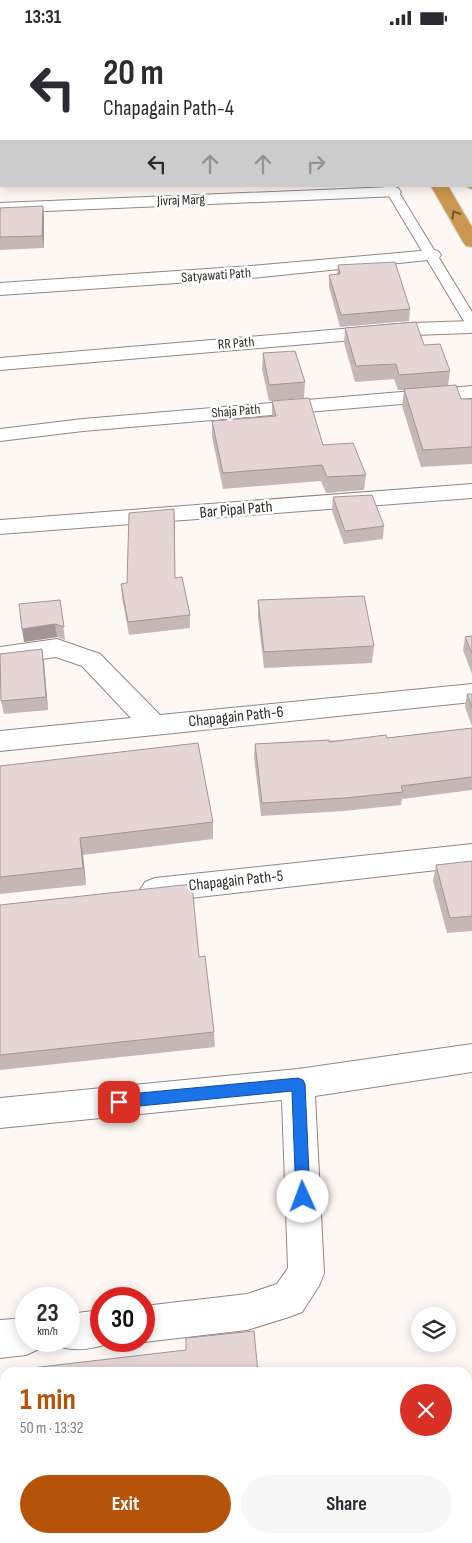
<!DOCTYPE html>
<meta charset="utf-8">
<style>
body{margin:0;font-family:"Sofia Sans Condensed",sans-serif;background:#f7f7f7;color:#2b2b33;height:100vh;display:flex;flex-direction:column;font-size:19px;white-space:nowrap}
*{box-sizing:border-box;margin:0}
p{font-size:16px;color:#7c7c81}
.icon{flex:none;width:28px;height:28px;fill:none;stroke:currentColor;stroke-width:2;stroke-linecap:round;stroke-linejoin:round}
.map{position:relative;flex:1;overflow:hidden}
.panel{position:absolute;left:0px;top:1332px;width:472px;height:176px;display:flex;flex-direction:column;background:#fff;border-radius:15px 15px 0 0;box-shadow:0 2px 12px #0003}
.panel>*{flex:none}
.hud{position:absolute;left:0px;top:0px;width:472px;height:152px;box-shadow:0 2px 12px #0003;background:#fff;color:#2b2b33;overflow:hidden}
.fabs{position:absolute;left:411px;top:1272px;display:grid;gap:10px}
.fabs a{display:grid;place-items:center;width:45px;height:45px;border-radius:50%;background:#fff;box-shadow:0 2px 12px #0003;font-size:25px}
.speed{position:absolute;left:15px;top:1252px;display:flex;gap:10px;font-size:25px;font-weight:700;text-align:center}
.speed>*{display:grid;place-content:center;width:65px;height:65px;border-radius:50%;background:#fff;box-shadow:0 2px 12px #0003;line-height:1}
.speed small{font-size:12px;font-weight:400}
.speed .limit{border:8px solid #d22;background:#fff;color:#111}
.pin{position:absolute;display:grid;place-items:center;width:42px;height:42px;color:#fff;margin:-21px;border-radius:10px;box-shadow:0 2px 8px #0006}
.me{position:absolute;width:55px;margin:-28px;rotate:358deg;stroke-linejoin:round;filter:drop-shadow(0 0 4px #0008)}
.turn{display:flex;align-items:center;gap:18px;height:105px;padding:0 20px;font-size:22px}
.turn .icon{width:65px;height:65px;stroke-width:2.5}
.turn b{display:block;font-size:35px;line-height:42px}
.lanes{display:flex;align-items:center;height:48px;padding:0 20px;background:#0003;justify-content:center;gap:25px;direction:ltr}
.lanes .off{opacity:.35}
.round{display:grid;place-items:center;flex:none;width:52px;height:52px;border-radius:26px;background:#f7f7f7}
.head{display:flex;align-items:center;justify-content:space-between;height:85px;padding:0 20px}
h1{font-size:30px;font-weight:700;line-height:38px;color:#b45309}
.action{display:flex;gap:10px;margin-top:auto;padding:10px 20px}
.action a{flex:1;height:58px;border-radius:30px;background:#b45309;color:#fff;font-size:20px;font-weight:700;line-height:58px;text-align:center}
.action a+a{background:#f7f7f7;color:#2b2b33}
.status{display:flex;justify-content:space-between;align-items:center;height:35px;padding:0 25px;background:#fff;direction:ltr}
.status svg{height:14px;fill:currentColor}
.map>svg:first-child{display:block}
.lines{fill:none;stroke-linecap:round;stroke-linejoin:round}
.service-casing{stroke:#93857f;stroke-width:2}
.minor-casing{stroke:#93857f;stroke-width:2}
.trunk-casing{stroke:#d5d4d4;stroke-width:2}
.service{fill:#fff;fill-rule:evenodd}
.minor{fill:#fff;fill-rule:evenodd}
.trunk{fill:#cc974f;fill-rule:evenodd}
.wall{fill:#c6b7b7}
.shaded-wall{fill:#a19595}
.building{fill:#e6d5d5;stroke:#a19595}
.oneway{stroke:#6d5436}
.route{fill:#1a73e8;stroke:#114b97}
.labels{text-anchor:middle;dominant-baseline:central;stroke-width:5;stroke-linejoin:round;paint-order:stroke}
.far-street-label{font-size:14px;fill:#2e2826;stroke:#fff}
.street-label{font-size:16px;fill:#2e2826;stroke:#fff}
</style>
<div class="status"><b>13:31</b><svg viewBox="0 0 49 12"><path d="M0 12V9h3v3zM5 12V6h3v6zM10 12V3h3v9zM15 12V0h3v12zM26 1h20v11H26zM47 4h2v5h-2z"/></svg></div>
<div class="map">
<svg width="472" height="1508" viewBox="0 0 472 1508">
<rect width="100%" height="100%" fill="#fef8f5"/>
<g class="lines">
<defs>
<g id="service">
<polygon points="300,0 311,0 311,1 301,1"/>
<polygon points="410,0 421,0 421,1 411,1"/>
<rect x="471" y="79" width="1" height="7"/>
<polygon points="383,151 395,151 472,277 472,292 465,288"/>
</g>
<g id="minor">
<rect x="0" y="12" width="1" height="8"/>
<rect x="471" y="67" width="1" height="10"/>
<rect x="0" y="72" width="1" height="10"/>
<polygon points="392,152 398,153 401,157 398,161 0,178 0,168"/>
<polygon points="432,215 438,216 441,220 438,224 251,243 0,260 0,248 251,231"/>
<polygon points="472,286 472,298 412,300 0,335 0,323 412,288"/>
<polygon points="472,351 472,363 83,396 0,406 0,394 83,384"/>
<polygon points="472,449 472,463 0,499 0,485"/>
<polygon points="57,604 100,619 160,680 472,649 472,667 0,716 0,696 131,683 82,631 56,622 0,630 0,612"/>
<polygon points="472,809 472,831 155,867 145,863 140,855 145,847 155,843"/>
<polygon points="472,1009 472,1037 315,1061 324,1238 319,1251 302,1277 289,1282 247,1295 144,1307 141,1306 144,1306 144,1271 247,1259 277,1249 288,1233 282,1065 0,1093 0,1063 298,1034"/>
<path d="M101 1275V1306H114C95 1314 75 1318 56 1310L54 1306H69V1279Z"/>
<polygon points="26,1283 26,1306 42,1306 39,1314 26,1320 0,1323 0,1285"/>
</g>
<g id="trunk">
<polygon points="332,0 346,0 347,1 333,1"/>
<polygon points="366,0 380,0 381,1 367,1"/>
<polygon points="471,143 472,143 472,154 465,151 471,151"/>
<polygon points="431,151 448,151 472,192 472,212 466,211 463,207"/>
</g>
</defs>
<!-- service casing -->
<use href="#service" class="service-casing"/>
<!-- minor casing -->
<use href="#minor" class="minor-casing"/>
<!-- trunk casing -->
<use href="#trunk" class="trunk-casing"/>
<!-- service -->
<use href="#service" class="service"/>
<!-- minor -->
<use href="#minor" class="minor"/>
<!-- trunk -->
<use href="#trunk" class="trunk"/>
</g>
<!-- wall -->
<g class="wall">
<polygon points="429,0 472,0 472,58 471,57 471,1 430,1"/>
<polygon points="43,171 44,183 44,213 0,215 0,172 0,173"/>
<polygon points="338,230 410,274 409,286 340,292 329,252 329,240 337,239"/>
<polygon points="345,293 424,310 450,336 448,351 461,364 472,364 472,429 421,432 402,371 404,355 398,355 394,344 355,347 344,308"/>
<polygon points="263,318 305,347 304,363 269,366 262,334"/>
<polygon points="272,366 323,410 366,440 364,455 326,458 321,446 223,454 212,402 212,386 272,382"/>
<polygon points="333,462 384,491 383,504 344,509 332,476"/>
<polygon points="175,488 175,543 190,580 190,593 129,600 122,562 121,549 127,548"/>
<polygon points="60,565 65,605 57,602 24,607"/>
<polygon points="258,565 374,611 372,628 264,633 258,582"/>
<polygon points="472,601 472,639 463,615 465,602"/>
<polygon points="42,614 44,628 48,675 4,679 1,666"/>
<polygon points="467,659 472,659 472,691 465,672"/>
<polygon points="472,693 472,755 402,764 401,770 344,776 261,781 254,722 255,709 387,703"/>
<polygon points="0,731 213,787 213,804 83,820 86,850 0,859"/>
<polygon points="472,826 472,896 447,898 433,846 436,830"/>
<polygon points="0,870 199,922 214,997 215,1012 0,1035"/>
<polygon points="358,1504 468,1504 472,1508 358,1508"/>
</g>
<!-- shaded-wall -->
<g class="shaded-wall">
<polygon points="43,171 44,183 44,213 42,201"/>
<polygon points="174,474 175,488 175,556 175,543"/>
<polygon points="55,589 57,602 24,607 22,594"/>
<polygon points="42,614 44,628 48,675 46,662"/>
<polygon points="80,803 83,820 86,850 83,833"/>
</g>
<!-- building -->
<g class="building">
<polygon points="214,0 296,0 297,1 195,1"/>
<polygon points="438,0 472,0 472,7 471,7 471,1 438,1"/>
<polygon points="471,17 472,17 472,46 471,45"/>
<polygon points="43,171 42,201 0,202 0,173"/>
<polygon points="395,227 410,274 341,280 329,240 340,239 338,230"/>
<polygon points="416,287 424,310 440,309 450,336 399,340 396,329 356,331 345,293"/>
<polygon points="295,316 305,347 269,350 263,318"/>
<polygon points="456,350 461,364 472,364 472,412 423,415 404,354"/>
<polygon points="309,363 323,410 353,408 366,440 327,442 322,430 223,438 212,386 276,381 272,366"/>
<polygon points="372,460 384,491 345,496 333,462"/>
<polygon points="174,474 175,543 182,542 190,580 128,587 121,549 127,548 129,478"/>
<polygon points="364,561 374,611 264,617 258,565"/>
<polygon points="60,565 64,592 55,589 22,594 19,569"/>
<polygon points="472,601 472,619 465,602"/>
<polygon points="42,614 46,662 1,666 0,619"/>
<polygon points="467,659 472,659 472,672"/>
<polygon points="472,693 472,742 401,751 403,757 345,763 262,768 255,709 329,705 329,707 386,700 387,703"/>
<polygon points="198,708 213,787 80,803 83,833 0,842 0,731"/>
<polygon points="472,826 472,881 450,883 436,830"/>
<polygon points="192,849 199,922 205,921 214,997 0,1020 0,870"/>
<polygon points="254,1296 258,1338 23,1338 23,1334 186,1315 186,1303"/>
<polygon points="472,1445 472,1508 362,1508 361,1504 468,1504 468,1446"/>
<rect x="70" y="1504" width="127" height="4"/>
</g>
<!-- one-way arrows -->
<defs><path id="oneway-chevron" d="M-2-3.5L2.5 0L-2 3.5" fill="none" stroke-width="1.6" stroke-linecap="round" stroke-linejoin="round" transform="scale(1.25)"/></defs>
<use class="oneway" href="#oneway-chevron" transform="translate(455 179) rotate(-121)"/>
<!-- route -->
<polygon class="route" points="298,1043 303,1045 305,1049 310,1162 308,1167 303,1169 298,1167 296,1162 292,1056 119,1073 115,1071 113,1067 115,1062 119,1060"/>
<g class="labels">
<!-- far-street labels -->
<g class="far-street-label">
<text transform="translate(181 165) rotate(-2)">Jivraj Marg</text>
<text transform="translate(216 240) rotate(-4)">Satyawati Path</text>
<text transform="translate(236 308) rotate(-5)">RR Path</text>
<text transform="translate(236 376) rotate(-5)">Shaja Path</text>
</g>
<!-- street labels -->
<g class="street-label">
<text transform="translate(236 475) rotate(-5)">Bar Pipal Path</text>
<text transform="translate(236 682) rotate(-6)">Chapagain Path-6</text>
<text transform="translate(236 846) rotate(-6)">Chapagain Path-5</text>
</g>
</g>
</svg>
<div class="fabs">
<a><svg class="icon" aria-label="layers" viewBox="0 0 24 24"><path d="M12 4l9 5-9 5-9-5zM3 14l9 5 9-5"/></svg></a>
</div>
<div class="speed"><div>23<small>km/h</small></div><div class="limit">30</div></div>
<div class="pin" style="left:119px;top:1067px;background:#d93025"><svg class="icon" aria-label="arrive" viewBox="0 0 24 24"><path d="M6 21V4h12l-3 4 3 4H6"/></svg></div>
<svg class="me" style="left:303px;top:1162px" viewBox="-20 -20 40 40"><circle r="19" fill="#fff"/><path d="M0-13L10 11 0 6-10 11z" fill="#1a73e8"/></svg>
<div class="hud">
<div class="turn"><svg class="icon" aria-label="left" viewBox="0 0 24 24"><path d="M17 20v-9H6M10 6l-5 5 5 5"/></svg><div><b>20 m</b>Chapagain Path-4</div></div>
<div class="lanes"><svg class="icon" aria-label="left" viewBox="0 0 24 24"><path d="M17 20v-9H6M10 6l-5 5 5 5"/></svg><svg class="icon off" aria-label="ahead" viewBox="0 0 24 24"><path d="M12 20V5M6 11l6-6 6 6"/></svg><svg class="icon off" aria-label="ahead" viewBox="0 0 24 24"><path d="M12 20V5M6 11l6-6 6 6"/></svg><svg class="icon off" aria-label="right" viewBox="0 0 24 24"><path d="M7 20v-9h11M14 6l5 5-5 5"/></svg></div>
</div>
<section class="panel">
<div class="head"><div><h1>1 min</h1><p>50 m · 13:32</p></div><a class="round" style="background:#d93025;color:#fff"><svg class="icon" aria-label="close" viewBox="0 0 24 24"><path d="M6 6l12 12M18 6L6 18"/></svg></a></div>
<div class="action"><a>Exit</a><a>Share</a></div>
</section>
</div>
